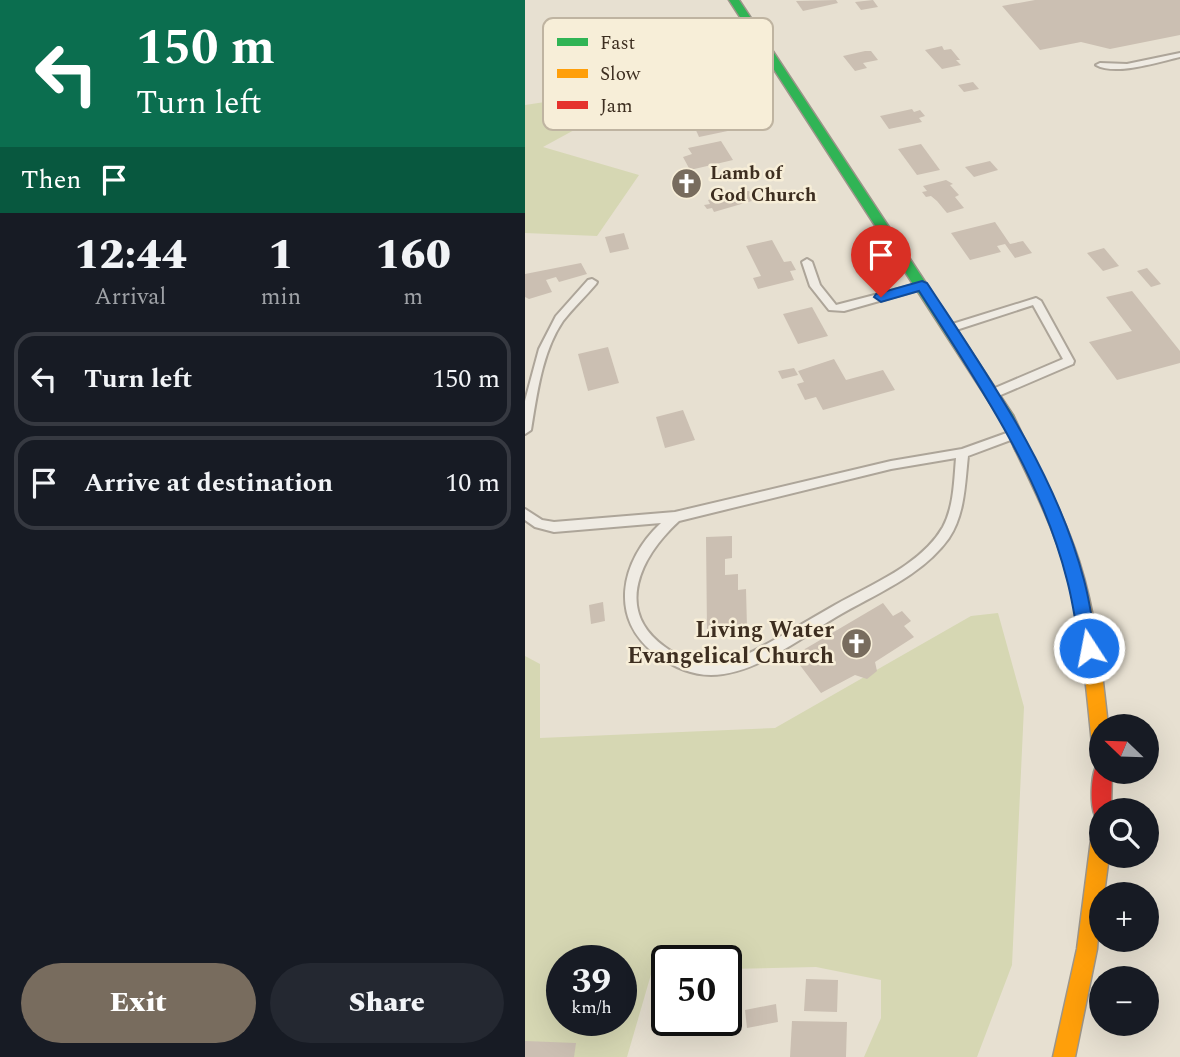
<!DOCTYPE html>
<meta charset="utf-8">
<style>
body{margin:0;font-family:Spectral,serif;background:#242831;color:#f1f3f6;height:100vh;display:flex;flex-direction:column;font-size:26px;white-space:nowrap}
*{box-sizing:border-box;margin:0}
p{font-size:23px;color:#9ea1a6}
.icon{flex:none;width:38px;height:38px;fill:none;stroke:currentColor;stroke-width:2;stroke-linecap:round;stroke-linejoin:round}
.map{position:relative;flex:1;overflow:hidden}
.side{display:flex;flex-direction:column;background:#171b24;width:525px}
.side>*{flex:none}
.top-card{background:#0b6e4f;color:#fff;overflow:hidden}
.needle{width:46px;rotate:293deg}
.fabs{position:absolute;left:564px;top:714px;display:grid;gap:14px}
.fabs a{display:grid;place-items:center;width:70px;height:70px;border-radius:50%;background:#171b24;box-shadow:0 7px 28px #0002;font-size:35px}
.speed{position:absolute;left:21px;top:945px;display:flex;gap:14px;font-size:35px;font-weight:700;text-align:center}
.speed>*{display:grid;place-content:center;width:91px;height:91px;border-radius:50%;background:#171b24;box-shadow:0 7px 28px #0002;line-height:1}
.speed small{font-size:18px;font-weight:400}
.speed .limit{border:4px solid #111;border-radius:10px;background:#fff;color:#111}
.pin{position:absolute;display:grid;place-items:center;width:60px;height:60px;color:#fff;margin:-72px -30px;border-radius:50% 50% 50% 0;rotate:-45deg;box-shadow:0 0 7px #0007}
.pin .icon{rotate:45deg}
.me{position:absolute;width:77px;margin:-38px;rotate:349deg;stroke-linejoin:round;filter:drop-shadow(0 0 5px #0008)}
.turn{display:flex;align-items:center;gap:24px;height:147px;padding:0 21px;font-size:32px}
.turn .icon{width:91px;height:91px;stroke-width:2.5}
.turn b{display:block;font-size:49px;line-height:60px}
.then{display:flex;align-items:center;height:66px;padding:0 21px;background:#0003;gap:14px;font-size:26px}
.eta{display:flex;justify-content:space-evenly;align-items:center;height:119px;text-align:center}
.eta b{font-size:42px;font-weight:800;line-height:49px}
.cta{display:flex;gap:14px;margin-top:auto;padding:14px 21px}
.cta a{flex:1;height:80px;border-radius:42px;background:#786c5e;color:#fff;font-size:28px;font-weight:800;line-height:80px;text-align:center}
.cta a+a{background:#242831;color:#f1f3f6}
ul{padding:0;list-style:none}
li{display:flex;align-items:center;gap:21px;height:94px;margin:0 14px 10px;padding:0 7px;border:4px solid #363941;border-radius:21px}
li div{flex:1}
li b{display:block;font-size:26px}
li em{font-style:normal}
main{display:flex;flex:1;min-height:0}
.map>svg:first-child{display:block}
.green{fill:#d6d7b3;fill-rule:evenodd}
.building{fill:#cbbfb2}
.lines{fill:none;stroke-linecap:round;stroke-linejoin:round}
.lane-casing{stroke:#ada599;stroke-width:4}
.fast-casing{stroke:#9c958a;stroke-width:3}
.slow-casing{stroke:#9c958a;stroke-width:3}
.jam-casing{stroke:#9c958a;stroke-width:3}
.lane{fill:#efebe3;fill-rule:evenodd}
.fast{fill:#30b455;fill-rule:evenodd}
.slow{fill:#ff9f0a;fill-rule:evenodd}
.jam{fill:#e5322d;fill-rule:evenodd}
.route{fill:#1a73e8;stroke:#114b97;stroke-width:2}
.labels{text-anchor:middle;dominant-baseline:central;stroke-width:5;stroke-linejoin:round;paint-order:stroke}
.far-poi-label{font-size:19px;font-weight:bold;fill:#3d2e20;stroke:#f7eed8;text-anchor:start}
.poi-label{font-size:23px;font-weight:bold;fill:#3d2e20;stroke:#f7eed8;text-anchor:end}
.key{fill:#f7eed8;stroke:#bfb4a1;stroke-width:2}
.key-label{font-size:19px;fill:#3d2e20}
</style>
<main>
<section class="side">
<div class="top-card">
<div class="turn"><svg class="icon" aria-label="left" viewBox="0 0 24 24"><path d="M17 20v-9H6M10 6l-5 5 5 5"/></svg><div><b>150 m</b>Turn left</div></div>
<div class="then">Then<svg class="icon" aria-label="arrive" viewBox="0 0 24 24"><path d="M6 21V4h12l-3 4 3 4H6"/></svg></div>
</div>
<div class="eta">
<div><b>12:44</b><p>Arrival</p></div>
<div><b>1</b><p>min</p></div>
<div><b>160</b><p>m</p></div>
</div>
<ul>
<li><svg class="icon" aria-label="left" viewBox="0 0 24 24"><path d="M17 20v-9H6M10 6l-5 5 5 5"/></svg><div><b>Turn left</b></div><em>150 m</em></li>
<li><svg class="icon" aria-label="arrive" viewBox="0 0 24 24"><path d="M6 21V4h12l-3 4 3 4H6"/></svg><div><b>Arrive at destination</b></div><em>10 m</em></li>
</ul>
<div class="cta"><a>Exit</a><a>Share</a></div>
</section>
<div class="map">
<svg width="655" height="1057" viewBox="0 0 655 1057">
<rect width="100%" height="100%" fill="#e7e0d1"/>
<!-- green -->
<g class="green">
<polygon points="120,87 132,118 51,129 18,147 114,175 72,236 0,233 0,105"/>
<path d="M473 613 499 707 487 965 452 1057H339L356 1018V980L291 967 201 969V961H142V970L127 971 102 1057H0V656L15 664V738L250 728 446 616ZM37 961H96V1020H37Z"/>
</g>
<!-- building -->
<g class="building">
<polygon points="311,0 313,3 278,11 271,1"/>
<polygon points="348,0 353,7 336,10 330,2"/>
<polygon points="510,0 655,0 655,35 585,49 556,42 515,50 477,6"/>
<polygon points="417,46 419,50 426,49 435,60 431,60 436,65 417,69 400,50"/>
<polygon points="340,51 346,51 353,60 338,63 342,68 330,71 318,56"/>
<polygon points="448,82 454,89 439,92 433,85"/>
<polygon points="387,109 389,112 395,110 400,116 394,118 397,122 364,129 355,116"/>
<polygon points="212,119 217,128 174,137 170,128"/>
<polygon points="196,141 208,160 165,170 158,157 167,154 163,148"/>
<polygon points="396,144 415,170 392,175 373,149"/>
<polygon points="465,161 473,170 449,177 440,167"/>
<polygon points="421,180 428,184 425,185 434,195 430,197 439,208 422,213 412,201 406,196 401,197 397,192 402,191 398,186"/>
<polygon points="219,191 224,191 230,200 189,212 187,208 182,209 179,205 185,204 183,200"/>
<polygon points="470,222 485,244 498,241 507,253 490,258 480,244 472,246 476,252 445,260 426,233"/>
<polygon points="99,233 104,249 85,253 80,237"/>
<polygon points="247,240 259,262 266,261 271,270 265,271 269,280 233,289 228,278 236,276 221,246"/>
<polygon points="579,248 594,266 578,271 562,253"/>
<polygon points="56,263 62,274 34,282 31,277 21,280 27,292 4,299 0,297 0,274"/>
<polygon points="622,268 636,284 626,287 612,271"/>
<polygon points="607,291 655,351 655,363 592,380 564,342 607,331 581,297"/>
<polygon points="287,307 303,336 273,344 258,314"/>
<polygon points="83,347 94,383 63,391 53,354"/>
<polygon points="309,359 321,380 358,370 370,390 298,410 291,397 280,400 272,384 279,382 273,371"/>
<polygon points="269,368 273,375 257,379 253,371"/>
<polygon points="158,410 170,440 140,448 131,417"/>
<polygon points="207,536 207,558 200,559 200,575 213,574 213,590 221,589 222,628 182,631 181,537"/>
<polygon points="78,602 80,621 66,624 64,605"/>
<polygon points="358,603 368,616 377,611 386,621 379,626 389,637 350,662 352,671 342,679 330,675 296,693 268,656"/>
<polygon points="281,979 313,980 312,1012 279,1011"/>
<polygon points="251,1004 253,1022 222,1028 220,1010"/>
<polygon points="267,1021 322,1022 321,1057 265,1057"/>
<polygon points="0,1041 51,1043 49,1057 0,1057"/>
</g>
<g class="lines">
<defs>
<g id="lane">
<path d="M655 53V57C633 62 591 76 571 65L575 63 602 64Z"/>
<polygon points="282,259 287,262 295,285 311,305 396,283 401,286 400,288 319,311 304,310 285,286 277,262"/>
<path d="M67 279 72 282 71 284C60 297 48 308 38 321 17 352 12 394 6 430L0 434V401L14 349 31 316 63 280Z"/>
<polygon points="511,298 516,301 549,361 548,364 471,397 463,397 461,394 463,391 538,359 508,305 425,332 420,328 421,326"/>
<path d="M490 430 496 434 494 437 443 456C440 483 440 514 424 538 397 576 350 594 311 617 276 638 229 675 186 675 167 675 148 667 132 655 83 620 95 561 136 523L29 532 10 527 0 520V509L17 520 29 522 150 512 366 461 437 449ZM431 458C429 481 429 506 418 527 396 565 347 584 310 605 287 618 264 632 240 645 224 654 208 662 190 664 171 665 155 658 140 647 88 610 116 556 154 521L366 469Z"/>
</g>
<polygon id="fast" points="204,0 214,0 488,415 503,447 501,451 491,451 476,420"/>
<g id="slow">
<path d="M496 442 503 447C522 484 541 521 554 561 571 614 577 671 583 726H576V752L570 750 567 744C561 684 556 623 539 565 527 524 507 485 489 447Z"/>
<polygon points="576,831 576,856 584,856 579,894 576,894 572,949 550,1057 528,1057 552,949 566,840 569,834"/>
</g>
<path id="jam" d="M576 764V772H587L586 810H576V818L570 816C565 804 566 778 571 766Z"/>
</defs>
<!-- lane casing -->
<use href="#lane" class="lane-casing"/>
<!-- fast casing -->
<use href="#fast" class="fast-casing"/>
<!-- slow casing -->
<use href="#slow" class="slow-casing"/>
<!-- jam casing -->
<use href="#jam" class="jam-casing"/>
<!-- lane -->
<use href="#lane" class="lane"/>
<!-- fast -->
<use href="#fast" class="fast"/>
<!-- slow -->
<use href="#slow" class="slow"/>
<!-- jam -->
<use href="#jam" class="jam"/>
</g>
<!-- route -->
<path class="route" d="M397 281 402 283C463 376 530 470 559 580 565 602 568 626 572 648L570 654 564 656 557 654 555 648C551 626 548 602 542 580 515 473 452 382 394 291L356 302 349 297 351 294Z"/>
<!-- icons -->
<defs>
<symbol id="church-disc" viewBox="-11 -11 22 22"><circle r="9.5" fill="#786c5e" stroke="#f7eed8"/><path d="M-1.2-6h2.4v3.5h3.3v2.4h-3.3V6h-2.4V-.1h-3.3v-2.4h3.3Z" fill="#fff"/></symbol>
</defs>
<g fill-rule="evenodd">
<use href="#church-disc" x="144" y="166" width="35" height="35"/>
<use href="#church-disc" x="314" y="626" width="35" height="35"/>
</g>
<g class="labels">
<!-- far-poi labels -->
<g class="far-poi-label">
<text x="185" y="173">Lamb of<tspan x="185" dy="22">God Church</tspan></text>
</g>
<!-- poi labels -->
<g class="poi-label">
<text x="309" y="630">Living Water<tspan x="309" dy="26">Evangelical Church</tspan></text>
</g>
</g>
<!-- legend -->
<rect x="18" y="18" width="230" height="112" rx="10" class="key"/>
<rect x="32" y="38" width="31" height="8" fill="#30b455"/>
<rect x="32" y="69" width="31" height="9" fill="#ff9f0a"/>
<rect x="32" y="101" width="31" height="8" fill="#e5322d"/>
<g class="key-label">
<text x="75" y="49">Fast</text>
<text x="75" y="80">Slow</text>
<text x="75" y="112">Jam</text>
</g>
</svg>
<div class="fabs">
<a><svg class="needle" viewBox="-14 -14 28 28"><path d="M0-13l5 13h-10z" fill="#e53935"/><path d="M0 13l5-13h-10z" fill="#9ea1a6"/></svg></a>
<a><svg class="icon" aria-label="search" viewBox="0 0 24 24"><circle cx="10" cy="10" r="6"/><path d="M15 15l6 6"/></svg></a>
<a>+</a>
<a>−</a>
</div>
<div class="speed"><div>39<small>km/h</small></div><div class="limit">50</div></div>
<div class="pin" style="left:356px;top:297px;background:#d93025"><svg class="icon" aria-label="arrive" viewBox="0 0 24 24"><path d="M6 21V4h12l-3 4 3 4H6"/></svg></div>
<svg class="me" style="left:564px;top:648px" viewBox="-20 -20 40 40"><circle r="17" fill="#1a73e8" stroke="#fff" stroke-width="3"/><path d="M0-11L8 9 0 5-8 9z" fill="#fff"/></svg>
</div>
</main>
